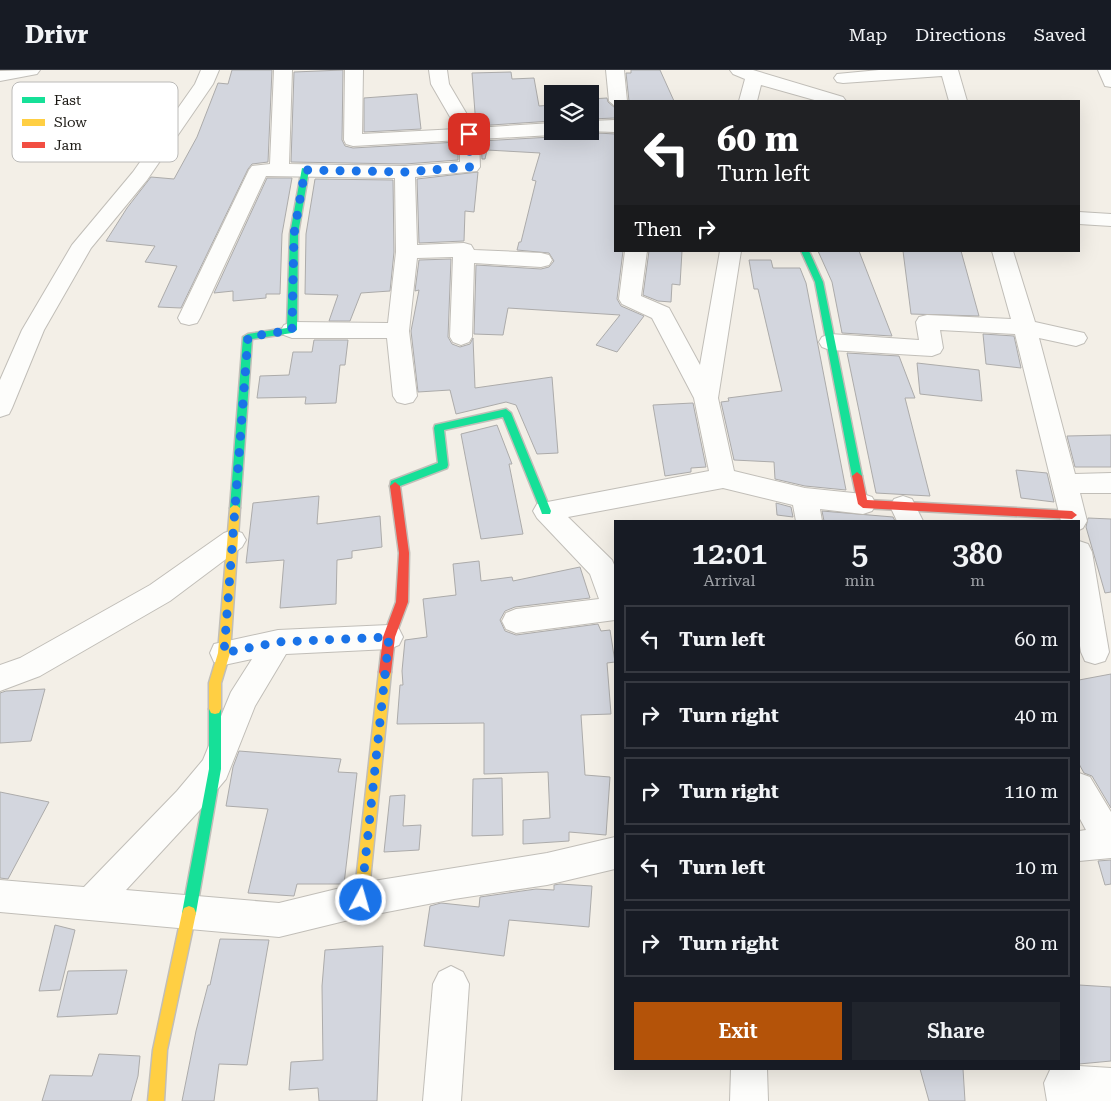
<!DOCTYPE html>
<style>
body{margin:0;font-family:"Roboto Serif",serif;background:#20242c;color:#f1f3f6;height:100vh;display:flex;flex-direction:column;font-size:19px;white-space:nowrap}
*{box-sizing:border-box;margin:0}
p{font-size:16px;color:#9ea1a6}
.icon{flex:none;width:28px;height:28px;fill:none;stroke:currentColor;stroke-width:2;stroke-linecap:round;stroke-linejoin:round}
.map{position:relative;flex:1;overflow:hidden}
.details{position:absolute;left:614px;top:450px;width:466px;height:550px;display:flex;flex-direction:column;background:#171b24;border-radius:0px;box-shadow:0 5px 20px #0002}
.details>*{flex:none}
.banner{position:absolute;left:614px;top:30px;width:466px;height:152px;border-radius:0px;box-shadow:0 5px 20px #0002;background:#202124;color:#fff;overflow:hidden}
.controls{position:absolute;left:544px;top:15px;display:grid;gap:10px}
.controls a{display:grid;place-items:center;width:55px;height:55px;border-radius:0px;background:#171b24;box-shadow:0 5px 20px #0002;font-size:25px}
.pin{position:absolute;display:grid;place-items:center;width:42px;height:42px;color:#fff;margin:-21px;border-radius:10px;box-shadow:0 2px 8px #0006}
.me{position:absolute;width:55px;margin:-28px;rotate:6deg;stroke-linejoin:round;filter:drop-shadow(0 0 4px #0008)}
.turn{display:flex;align-items:center;gap:18px;height:105px;padding:0 20px;font-size:22px}
.turn .icon{width:65px;height:65px;stroke-width:2.5}
.turn b{display:block;font-size:35px;line-height:42px}
.then{display:flex;align-items:center;height:48px;padding:0 20px;background:#0003;gap:10px;font-size:19px}
.eta{display:flex;justify-content:space-evenly;align-items:center;height:85px;text-align:center}
.eta b{font-size:30px;font-weight:600;line-height:35px}
.cta{display:flex;gap:10px;margin-top:auto;padding:10px 20px}
.cta a{flex:1;height:58px;border-radius:0px;background:#b45309;color:#fff;font-size:20px;font-weight:600;line-height:58px;text-align:center}
.cta a+a{background:#20242c;color:#f1f3f6}
ul{padding:0;list-style:none}
li{display:flex;align-items:center;gap:15px;height:68px;margin:0 10px 8px;padding:0 10px;border:2px solid #363941;border-radius:0px}
li div{flex:1}
li b{display:block;font-size:19px}
li em{font-style:normal}
header{display:flex;align-items:center;gap:30px;box-sizing:border-box;height:70px;padding:0 25px;background:#171b24;border-bottom:1px solid #363941}
header strong{font-size:24px}
nav{display:flex;gap:28px;margin-inline-start:auto;font-size:18px}
.map>svg:first-child{display:block}
.building{fill:#d3d6de;stroke:#acabaa}
.lines{fill:none;stroke-linecap:round;stroke-linejoin:round}
.street-casing{stroke:#c1beb8;stroke-width:2}
.fast-casing{stroke:#c1beb8;stroke-width:3}
.slow-casing{stroke:#c1beb8;stroke-width:3}
.jam-casing{stroke:#c1beb8;stroke-width:3}
.street{fill:#fdfdfb;fill-rule:evenodd}
.fast{fill:#16e098;fill-rule:evenodd}
.slow{fill:#ffcf43;fill-rule:evenodd}
.jam{fill:#f24e42;fill-rule:evenodd}
.route{stroke:#1a73e8;stroke-width:9;stroke-dasharray:0 16.2}
.key{fill:#fff;stroke:#bbbab8;stroke-width:1}
.key-label{font-size:14px;fill:#1c1914}
</style>
<header>
<strong>Drivr</strong>
<nav><a>Map</a><a>Directions</a><a>Saved</a></nav>
</header>
<div class="map">
<svg width="1111" height="1031" viewBox="0 0 1111 1031">
<rect width="100%" height="100%" fill="#f3efe7"/>
<!-- building -->
<g class="building">
<polygon points="232,0 272,0 268,92 252,94 248,99 181,238 158,237 177,196 145,192 155,176 106,171 127,138 151,107 174,109 197,67 218,13 228,14"/>
<polygon points="343,0 342,70 345,76 353,78 458,72 458,90 405,94 291,92 294,2"/>
<polygon points="631,0 660,0 674,31 629,31 626,3 631,3"/>
<polygon points="511,2 512,9 534,8 539,36 552,35 552,51 476,56 472,3"/>
<polygon points="417,24 421,59 364,62 364,28"/>
<polygon points="607,28 608,32 615,38 615,48 590,49 590,29"/>
<polygon points="562,61 615,64 615,181 623,181 617,229 621,236 644,246 617,282 596,275 620,245 508,238 503,265 474,264 476,195 541,199 549,197 554,191 549,183 517,180 519,172 521,172 536,111 532,110 540,83 487,80 485,89 482,89 481,71 552,67"/>
<polygon points="478,102 474,142 465,141 464,171 419,173 417,109"/>
<polygon points="267,108 292,108 282,164 280,224 266,224 266,228 233,231 233,221 214,223"/>
<polygon points="315,109 393,110 394,182 390,221 361,223 350,251 329,251 338,225 305,224 306,164"/>
<polygon points="649,181 682,181 680,215 672,214 671,232 658,231 643,225"/>
<polygon points="818,181 859,181 892,266 842,263 832,212"/>
<polygon points="903,181 961,181 979,246 911,244"/>
<polygon points="451,189 448,267 452,274 460,277 470,274 473,268 475,318 552,307 558,383 537,384 516,335 506,332 456,344 450,320 418,322 411,261 419,220 415,221 419,190"/>
<polygon points="749,190 771,190 773,198 800,198 806,213 846,420 805,416 775,409 774,392 734,390 721,332 729,331 728,328 782,321 758,219 754,219"/>
<polygon points="983,264 1014,266 1021,298 986,294"/>
<polygon points="314,270 348,270 345,295 340,295 336,333 305,334 306,327 257,328 260,306 289,305 293,282 312,282"/>
<polygon points="847,283 899,286 915,328 905,328 930,426 876,423"/>
<polygon points="917,293 979,300 982,331 920,324"/>
<polygon points="693,333 706,397 691,398 691,402 665,406 653,335"/>
<polygon points="497,355 512,394 509,394 523,464 481,469 461,364"/>
<polygon points="1111,365 1111,397 1075,397 1067,366"/>
<polygon points="1016,400 1047,403 1054,432 1021,428"/>
<polygon points="319,426 317,454 380,446 382,477 352,481 352,488 337,490 336,534 280,538 284,490 246,493 253,433"/>
<polygon points="776,433 791,437 793,447 777,445"/>
<polygon points="822,441 893,447 895,451 824,451"/>
<polygon points="1088,448 1111,449 1111,522 1105,523 1086,457"/>
<polygon points="479,491 481,511 512,507 513,511 580,497 590,528 515,537 505,541 500,550 505,561 516,565 598,554 601,561 610,560 615,592 607,593 611,644 581,645 585,705 610,707 606,765 569,762 569,771 523,774 523,750 550,748 548,702 484,704 484,653 397,654 400,615 403,615 402,601 405,570 427,567 423,529 456,525 453,494"/>
<polygon points="1111,604 1111,738 1092,706 1084,703 1079,694 1079,610"/>
<polygon points="45,619 31,671 0,673 0,623 6,621"/>
<polygon points="239,681 341,689 338,702 357,703 344,814 297,814 294,826 248,823 268,739 226,736 233,697"/>
<polygon points="502,708 503,765 472,766 473,709"/>
<polygon points="0,722 49,732 8,809 0,808"/>
<polygon points="405,725 403,756 421,755 419,780 384,782 390,726"/>
<polygon points="1111,790 1111,814 1105,815 1098,791"/>
<polygon points="560,814 592,816 589,857 509,850 504,886 424,876 430,836 441,833 479,837 480,827 536,819 554,820 554,815"/>
<polygon points="55,855 75,860 60,920 39,921"/>
<polygon points="220,869 269,870 247,995 219,994 214,1031 182,1031 196,961 208,915 210,915"/>
<polygon points="383,876 377,1031 319,1031 318,1018 289,1020 291,992 323,990 322,916 325,880"/>
<polygon points="127,900 117,944 57,947 68,901"/>
<polygon points="1079,915 1111,917 1111,991 1079,994"/>
<polygon points="99,984 140,986 138,1006 131,1031 42,1031 50,1005 92,1006"/>
<polygon points="920,999 963,999 965,1031 929,1031"/>
</g>
<g class="lines">
<defs>
<g id="street">
<polygon points="40,0 37,4 0,11 0,1"/>
<polygon points="201,0 219,0 213,14 147,110 91,178 44,260 12,338 9,344 0,347 0,310 22,260 72,175 133,102 195,14"/>
<polygon points="274,0 292,0 289,94 405,96 460,92 460,70 353,76 346,74 344,70 345,0 363,0 362,64 457,59 431,14 429,0 447,0 449,14 475,58 552,53 552,61 560,61 552,65 479,69 480,97 477,101 415,107 417,175 464,173 471,175 474,180 541,183 549,185 552,190 549,195 541,197 474,193 472,267 469,272 461,275 453,272 450,267 453,187 417,188 409,261 417,326 413,332 405,334 397,332 393,326 387,268 292,268 284,265 281,260 284,255 292,252 388,253 396,182 395,108 266,106 200,248 197,253 189,255 181,253 178,248 249,100 252,96 270,94"/>
<polygon points="606,0 624,0 627,31 615,31 615,36 609,31"/>
<polygon points="730,0 753,0 843,27 846,31 818,31 761,15 757,31 739,31 745,9 733,4"/>
<polygon points="879,0 958,0 967,31 949,31 942,6 843,13 837,12 834,8 837,4"/>
<polygon points="1098,0 1111,0 1111,17 1105,16"/>
<polygon points="615,50 615,62 585,61 590,61 590,51"/>
<polygon points="1079,142 1111,144 1111,156 1079,154"/>
<polygon points="625,181 647,181 641,226 669,238 700,295 720,181 741,181 718,328 734,401 805,418 863,424 872,427 876,434 872,441 863,444 820,439 822,451 796,451 793,435 723,418 568,447 612,490 615,497 615,550 516,563 506,559 502,551 506,543 516,539 599,529 590,504 537,448 533,441 537,434 709,401 694,328 652,248 622,234 619,229"/>
<polygon points="992,181 1013,181 1035,252 1084,263 1087,268 1084,273 1076,276 1039,268 1075,404 1111,403 1111,423 1080,423 1087,451 1083,458 1079,460 1079,451 1061,451 1015,264 940,260 943,278 940,283 932,286 830,280 822,277 819,272 822,267 830,264 919,270 916,252 919,247 927,245 1011,249"/>
<polygon points="903,426 912,429 923,451 897,451 890,436 894,429"/>
<polygon points="233,460 242,463 246,470 242,477 170,531 40,606 0,621 0,595 20,588 150,515 224,463"/>
<polygon points="1079,471 1088,474 1092,482 1109,582 1105,591 1095,594 1085,591 1081,582 1079,570"/>
<polygon points="389,555 399,559 403,567 399,575 389,579 286,584 255,636 226,709 199,741 126,820 279,833 361,813 547,783 615,767 615,799 547,815 454,829 361,847 279,867 0,842 0,810 84,817 177,721 203,690 231,622 252,589 224,595 214,592 210,583 214,574 278,560"/>
<polygon points="1079,703 1090,707 1111,742 1111,788 1079,791 1079,761 1086,760 1079,747"/>
<polygon points="451,896 463,902 469,914 461,1031 423,1031 433,914 439,902"/>
<polygon points="1079,996 1111,998 1111,1031 1047,1031 1044,1013 1050,1000 1079,999"/>
<polygon points="731,999 767,999 768,1031 730,1031"/>
</g>
<g id="fast">
<polygon points="302,98 309,100 298,164 297,260 292,263 252,269 240,438 235,442 230,438 243,267 248,264 287,258 290,164"/>
<polygon points="801,181 809,181 823,212 862,406 857,410 852,406 815,212"/>
<polygon points="506,339 511,343 551,441 550,444 542,444 541,441 503,347 444,360 448,395 447,398 400,416 399,419 391,419 390,416 391,411 438,393 434,358 435,355"/>
<polygon points="215,634 219,635 221,639 221,699 196,843 194,848 189,850 184,848 182,843 209,699 209,639 211,635"/>
</g>
<g id="slow">
<polygon points="235,434 240,438 230,583 221,613 221,639 219,643 215,644 211,643 209,639 209,613 218,583 230,438"/>
<polygon points="385,597 389,598 391,602 368,830 366,835 361,837 356,835 354,830 379,602 381,598"/>
<polygon points="189,836 194,838 196,843 167,980 164,1031 148,1031 153,980 182,843 184,838"/>
</g>
<g id="jam">
<polygon points="857,402 862,406 867,430 1072,441 1077,445 1072,449 863,438 858,434 852,406"/>
<polygon points="395,412 400,416 409,483 408,532 395,567 391,602 389,606 385,607 381,606 379,602 383,567 396,532 399,483 390,416"/>
</g>
</defs>
<!-- street casing -->
<use href="#street" class="street-casing"/>
<!-- fast casing -->
<use href="#fast" class="fast-casing"/>
<!-- slow casing -->
<use href="#slow" class="slow-casing"/>
<!-- jam casing -->
<use href="#jam" class="jam-casing"/>
<!-- street -->
<use href="#street" class="street"/>
<!-- fast -->
<use href="#fast" class="fast"/>
<!-- slow -->
<use href="#slow" class="slow"/>
<!-- jam -->
<use href="#jam" class="jam"/>
</g>
<g class="lines">
<!-- route -->
<polyline class="route" points="361,830 389,567 278,572 224,583 248,267 292,260 294,164 305,100 405,102 470,97 469,64"/>
</g>
<!-- legend -->
<rect x="12" y="12" width="166" height="80" rx="8" class="key"/>
<rect x="22" y="27" width="23" height="6" fill="#16e098"/>
<rect x="22" y="49" width="23" height="7" fill="#ffcf43"/>
<rect x="22" y="72" width="23" height="6" fill="#f24e42"/>
<g class="key-label">
<text x="54" y="35">Fast</text>
<text x="54" y="57">Slow</text>
<text x="54" y="80">Jam</text>
</g>
</svg>
<div class="controls">
<a><svg class="icon" aria-label="layers" viewBox="0 0 24 24"><path d="M12 4l9 5-9 5-9-5zM3 14l9 5 9-5"/></svg></a>
</div>
<div class="pin" style="left:469px;top:64px;background:#d93025"><svg class="icon" aria-label="arrive" viewBox="0 0 24 24"><path d="M6 21V4h12l-3 4 3 4H6"/></svg></div>
<svg class="me" style="left:361px;top:830px" viewBox="-20 -20 40 40"><circle r="17" fill="#1a73e8" stroke="#fff" stroke-width="3"/><path d="M0-11L8 9 0 5-8 9z" fill="#fff"/></svg>
<div class="banner">
<div class="turn"><svg class="icon" aria-label="left" viewBox="0 0 24 24"><path d="M17 20v-9H6M10 6l-5 5 5 5"/></svg><div><b>60 m</b>Turn left</div></div>
<div class="then">Then<svg class="icon" aria-label="right" viewBox="0 0 24 24"><path d="M7 20v-9h11M14 6l5 5-5 5"/></svg></div>
</div>
<section class="details">
<div class="eta">
<div><b>12:01</b><p>Arrival</p></div>
<div><b>5</b><p>min</p></div>
<div><b>380</b><p>m</p></div>
</div>
<ul>
<li><svg class="icon" aria-label="left" viewBox="0 0 24 24"><path d="M17 20v-9H6M10 6l-5 5 5 5"/></svg><div><b>Turn left</b></div><em>60 m</em></li>
<li><svg class="icon" aria-label="right" viewBox="0 0 24 24"><path d="M7 20v-9h11M14 6l5 5-5 5"/></svg><div><b>Turn right</b></div><em>40 m</em></li>
<li><svg class="icon" aria-label="right" viewBox="0 0 24 24"><path d="M7 20v-9h11M14 6l5 5-5 5"/></svg><div><b>Turn right</b></div><em>110 m</em></li>
<li><svg class="icon" aria-label="left" viewBox="0 0 24 24"><path d="M17 20v-9H6M10 6l-5 5 5 5"/></svg><div><b>Turn left</b></div><em>10 m</em></li>
<li><svg class="icon" aria-label="right" viewBox="0 0 24 24"><path d="M7 20v-9h11M14 6l5 5-5 5"/></svg><div><b>Turn right</b></div><em>80 m</em></li>
</ul>
<div class="cta"><a>Exit</a><a>Share</a></div>
</section>
</div>
